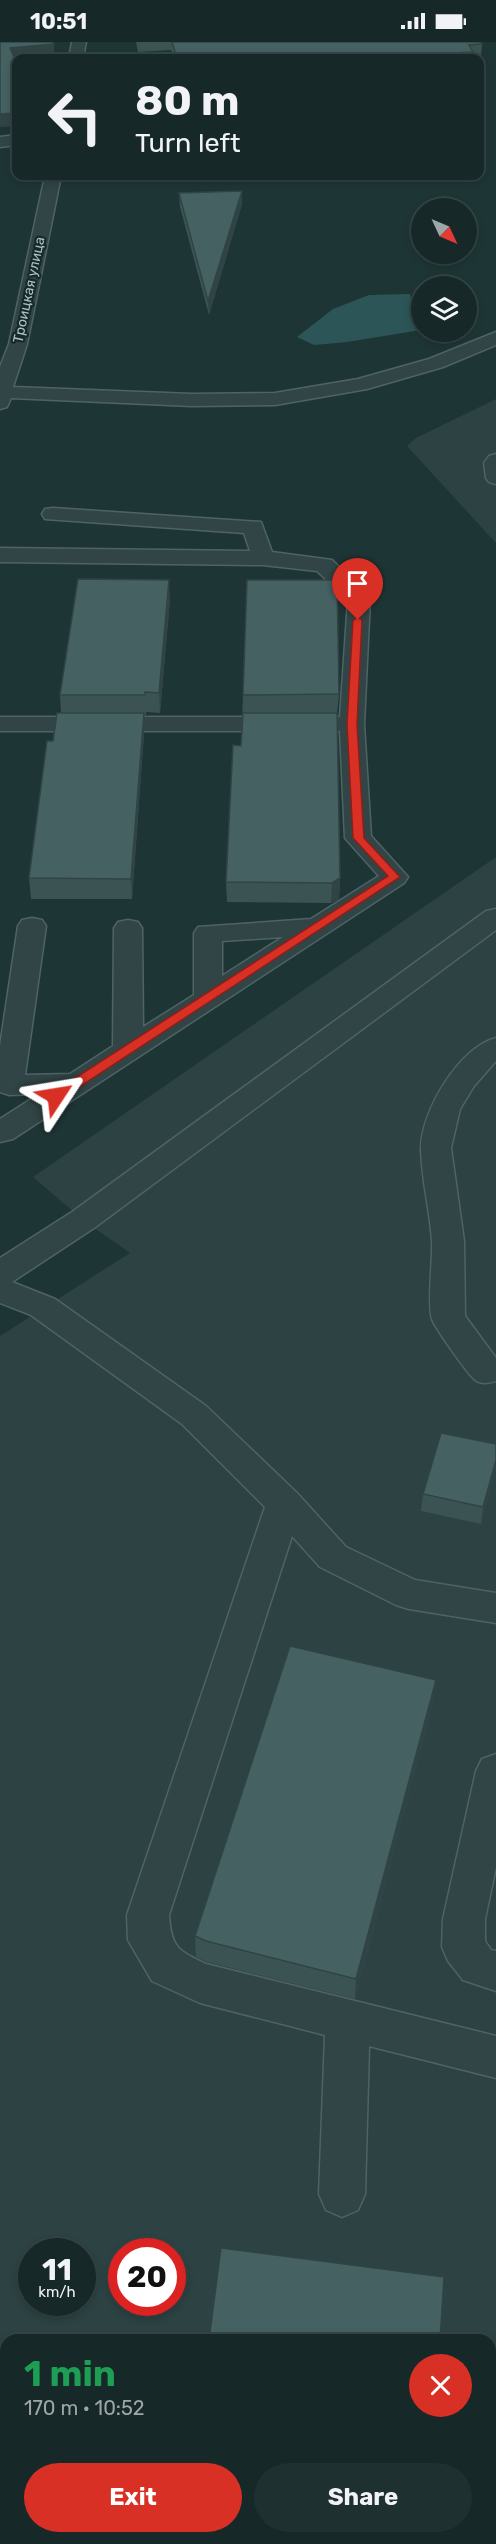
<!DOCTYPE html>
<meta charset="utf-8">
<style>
body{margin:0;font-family:Rubik,sans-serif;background:#1f3030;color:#f1f3f6;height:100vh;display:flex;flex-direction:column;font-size:22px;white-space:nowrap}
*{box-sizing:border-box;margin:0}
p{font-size:20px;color:#9ea6a8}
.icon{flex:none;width:33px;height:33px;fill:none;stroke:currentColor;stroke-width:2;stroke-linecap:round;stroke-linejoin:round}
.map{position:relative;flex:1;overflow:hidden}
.sheet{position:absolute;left:0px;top:2292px;width:496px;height:210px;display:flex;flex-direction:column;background:#162828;border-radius:18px 18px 0 0;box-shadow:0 3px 9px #0003,0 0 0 2px #354445}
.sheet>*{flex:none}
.banner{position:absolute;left:12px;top:12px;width:472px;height:126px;border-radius:12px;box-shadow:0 3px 9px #0003,0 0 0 2px #354445;background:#162828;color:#f1f3f6;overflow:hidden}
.needle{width:39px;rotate:134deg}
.tools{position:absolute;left:411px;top:156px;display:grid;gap:12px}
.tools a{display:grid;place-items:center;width:66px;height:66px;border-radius:50%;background:#162828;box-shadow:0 3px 9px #0003,0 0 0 2px #354445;font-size:30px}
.speed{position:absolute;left:18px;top:2196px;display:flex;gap:12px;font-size:30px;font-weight:700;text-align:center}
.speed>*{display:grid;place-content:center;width:78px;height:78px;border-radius:50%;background:#162828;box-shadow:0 3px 9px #0003,0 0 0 2px #354445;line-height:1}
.speed small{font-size:15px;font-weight:400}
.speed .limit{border:9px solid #d22;background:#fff;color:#111}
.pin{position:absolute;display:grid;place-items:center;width:51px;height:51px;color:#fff;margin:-62px -26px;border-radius:50% 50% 50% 0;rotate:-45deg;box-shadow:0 0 6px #0007}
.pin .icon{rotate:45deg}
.me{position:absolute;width:66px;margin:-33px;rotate:57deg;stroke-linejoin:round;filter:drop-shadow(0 0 4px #0008)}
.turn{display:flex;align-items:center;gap:21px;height:126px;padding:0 24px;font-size:27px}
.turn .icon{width:78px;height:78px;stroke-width:2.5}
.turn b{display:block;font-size:42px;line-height:51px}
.round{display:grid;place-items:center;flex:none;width:63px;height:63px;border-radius:32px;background:#1f3030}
.head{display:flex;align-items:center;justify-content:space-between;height:102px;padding:0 24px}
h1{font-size:36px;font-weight:700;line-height:45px;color:#1e9e55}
.button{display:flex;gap:12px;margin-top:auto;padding:12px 24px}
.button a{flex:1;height:69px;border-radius:36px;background:#d93025;color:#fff;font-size:24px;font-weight:700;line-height:69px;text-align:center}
.button a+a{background:#1f3030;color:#f1f3f6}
.status{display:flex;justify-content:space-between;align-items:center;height:42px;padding:0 30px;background:#162828;direction:ltr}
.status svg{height:16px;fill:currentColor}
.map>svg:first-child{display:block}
.airport{fill:#2c4243;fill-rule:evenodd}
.water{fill:#2c5557}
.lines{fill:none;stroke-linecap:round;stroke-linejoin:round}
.minor-casing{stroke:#4f6365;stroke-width:3}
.minor{fill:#314546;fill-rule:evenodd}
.wall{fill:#3c5354}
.shaded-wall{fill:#314445}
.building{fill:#466162;stroke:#314445;stroke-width:1.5}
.route{fill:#d93025;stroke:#8d1f18;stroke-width:1.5}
.labels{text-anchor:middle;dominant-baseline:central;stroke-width:4.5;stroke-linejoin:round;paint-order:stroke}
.far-street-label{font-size:14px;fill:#abc2c4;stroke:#17292a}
</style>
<div class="status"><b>10:51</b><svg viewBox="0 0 49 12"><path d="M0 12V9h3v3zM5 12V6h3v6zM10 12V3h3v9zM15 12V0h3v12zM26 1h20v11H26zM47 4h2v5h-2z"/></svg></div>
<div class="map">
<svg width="496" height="2502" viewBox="0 0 496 2502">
<rect width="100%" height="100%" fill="#1e3536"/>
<!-- airport -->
<g class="airport">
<polygon points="496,357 496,501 407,404 416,396"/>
<path d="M496 815V2502H0V1294L130 1211 83 1178 33 1135ZM32 2210H82V2260H32ZM122 2210H172V2260H122ZM6 2298H490V2496H6Z"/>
</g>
<!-- water -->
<polygon class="water" points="410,252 412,259 421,259 421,288 347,300 314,303 297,295 333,267 369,253"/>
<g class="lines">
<defs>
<g id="minor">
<polygon points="72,0 86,0 83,16 69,16"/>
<polygon points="16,93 16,103 0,105 0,95"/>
<polygon points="45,134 61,134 27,302 13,345 192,352 275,351 358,337 429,317 496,290 496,303 443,325 367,347 275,363 192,364 11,356 7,365 0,367 0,325 9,302"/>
<polygon points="496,412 496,442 489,440 486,436 484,421 489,414"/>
<path d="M53 466 261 480 272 510 332 518 367 552 370 557 364 682 371 794 408 835 404 841 13 1097 0 1100V1077L39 1052 9 1053 0 1050V1004L18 884 22 878 32 876 42 878 46 884 25 1033 70 1032 113 1004 114 886 118 880 128 878 138 880 142 886 143 985 194 953V891L198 885 311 877 379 834 345 796 340 689H0V675H340L348 558 317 529 263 523 0 520V506L250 509 244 491 45 477 42 472 45 467ZM283 895 222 934V899Z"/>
<path d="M496 867V888L94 1186 12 1240 55 1257 206 1364 297 1451 346 1505 415 1538 496 1551V1581L409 1567 396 1563 320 1525 292 1494 169 1873C171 1905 178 1909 206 1922L496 1994V2036L369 2004 365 2152 358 2168 342 2175 326 2168 319 2152 325 1993 200 1961 152 1939 128 1898 127 1873 265 1465 182 1382 31 1273 0 1261V1216L72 1170 486 869Z"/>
<path d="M496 996V1019L474 1044 460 1067 451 1106 464 1199 465 1274 496 1316V1339C489 1341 481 1343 474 1337 468 1332 435 1286 432 1277 427 1264 433 1217 432 1199 430 1169 422 1139 421 1108 420 1071 459 1005 496 996Z"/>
<polygon points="496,1712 496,1825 485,1877 485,1899 491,1908 496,1909 496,1949 463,1938 448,1919 442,1905 443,1877 476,1729 482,1717"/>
</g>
</defs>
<!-- minor casing -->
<use href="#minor" class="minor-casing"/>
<!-- minor -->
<use href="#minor" class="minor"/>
</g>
<!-- wall -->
<g class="wall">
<polygon points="136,0 480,0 482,2 481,14 473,15 473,16 173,16 171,8 138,10"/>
<polygon points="179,151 242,162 209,273 180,165"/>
<polygon points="170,557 160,671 146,670 146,673 144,673 144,691 132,857 31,857 29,836 53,699 61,671 60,653"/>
<polygon points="339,652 337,672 340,836 339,857 331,861 227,860 226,840 241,704 243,653"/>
<polygon points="496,1402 496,1427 481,1482 421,1469 423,1452"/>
<polygon points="433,1660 355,1957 207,1920 196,1915 195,1894"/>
</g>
<!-- shaded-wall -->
<g class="shaded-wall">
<polygon points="54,2 54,15 33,16 16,16 16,18 11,18 10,6"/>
<polygon points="16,71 16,84 0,85 0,72"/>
<polygon points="242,149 242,162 209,273 208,259"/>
<polygon points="169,538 170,557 160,671 159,651"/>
<polygon points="144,671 144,691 132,857 131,837"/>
<polygon points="340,836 339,857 331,861 332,841"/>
<polygon points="496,1418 496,1427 481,1482 483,1465"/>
<polygon points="436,1638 433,1660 355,1957 356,1937"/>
</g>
<!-- building -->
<g class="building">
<polygon points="0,0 52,0 54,2 10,6 16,20 16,71 0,72"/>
<polygon points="172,0 480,0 482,2 469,3 473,10 359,16 177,16"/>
<polygon points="242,149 208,259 179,151"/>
<polygon points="78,537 169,538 159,651 145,650 145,653 60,653"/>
<polygon points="247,538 337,538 339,652 243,653"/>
<polygon points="57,671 144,671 131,837 29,836 47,699 53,699"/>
<polygon points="243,671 337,671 340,836 332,841 226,840 233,703 241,704"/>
<polygon points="441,1391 496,1402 496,1418 483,1465 423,1452"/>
<polygon points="290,1604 436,1638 356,1937 206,1899 195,1894"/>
<polygon points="221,2206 444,2235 440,2298 209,2298"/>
</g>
<!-- route -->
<polygon class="route" points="358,575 362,578 357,682 364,796 400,835 61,1057 52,1057 50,1054 52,1051 388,834 353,796 347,682 353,578"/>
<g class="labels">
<!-- far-street labels -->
<g class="far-street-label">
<text transform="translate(29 248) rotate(-78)">Троицкая улица</text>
</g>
</g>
</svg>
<div class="tools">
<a><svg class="needle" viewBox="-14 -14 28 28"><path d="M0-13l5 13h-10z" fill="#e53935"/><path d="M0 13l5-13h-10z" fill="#9ea6a8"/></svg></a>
<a><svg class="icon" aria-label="layers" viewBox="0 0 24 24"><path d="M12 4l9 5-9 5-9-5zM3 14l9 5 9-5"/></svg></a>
</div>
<div class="speed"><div>11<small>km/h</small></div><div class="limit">20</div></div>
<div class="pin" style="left:358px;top:578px;background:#d93025"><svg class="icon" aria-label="arrive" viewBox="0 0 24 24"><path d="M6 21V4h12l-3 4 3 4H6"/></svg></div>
<svg class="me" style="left:56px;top:1054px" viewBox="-20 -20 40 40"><path d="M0-17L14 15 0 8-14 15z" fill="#d93025" stroke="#fff" stroke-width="4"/></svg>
<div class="banner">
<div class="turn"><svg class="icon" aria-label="left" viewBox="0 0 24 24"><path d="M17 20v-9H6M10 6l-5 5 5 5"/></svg><div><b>80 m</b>Turn left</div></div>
</div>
<section class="sheet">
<div class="head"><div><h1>1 min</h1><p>170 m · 10:52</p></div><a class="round" style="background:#d93025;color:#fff"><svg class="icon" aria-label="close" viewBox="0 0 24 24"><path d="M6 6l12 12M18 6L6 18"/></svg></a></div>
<div class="button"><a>Exit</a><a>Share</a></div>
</section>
</div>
